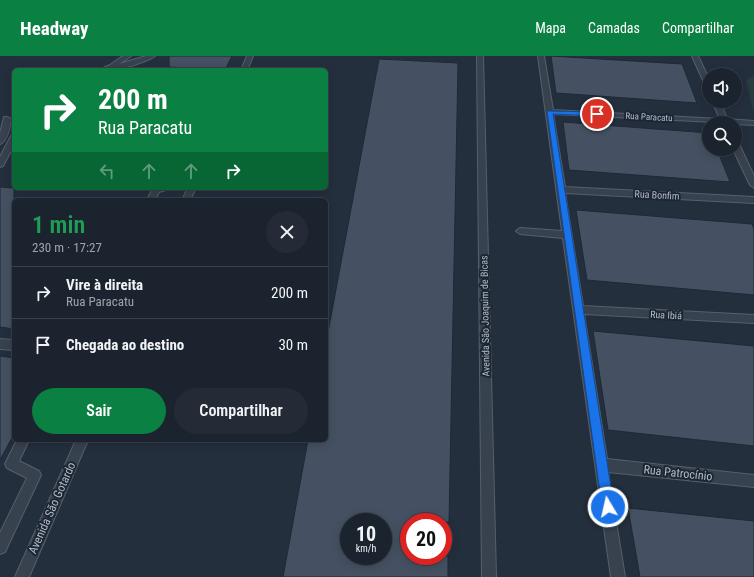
<!DOCTYPE html>
<html lang="pt">
<meta charset="utf-8">
<style>
body{margin:0;font-family:"Roboto Condensed",sans-serif;background:#242b36;color:#f1f3f6;height:100vh;display:flex;flex-direction:column;font-size:15px;white-space:nowrap}
*{box-sizing:border-box;margin:0}
p{font-size:13px;color:#a0a4aa}
.icon{flex:none;width:22px;height:22px;fill:none;stroke:currentColor;stroke-width:2;stroke-linecap:round;stroke-linejoin:round}
.map{position:relative;flex:1;overflow:hidden}
.details{position:absolute;left:12px;top:142px;width:316px;height:244px;display:flex;flex-direction:column;background:#1b232e;border-radius:6px;box-shadow:0 2px 10px #0003,0 0 0 1px #39404a}
.details>*{flex:none}
.hud{position:absolute;left:12px;top:12px;width:316px;height:122px;border-radius:6px;box-shadow:0 2px 10px #0003,0 0 0 1px #39404a;background:#0b8043;color:#fff;overflow:hidden}
.fabs{position:absolute;left:702px;top:12px;display:grid;gap:8px}
.fabs a{display:grid;place-items:center;width:40px;height:40px;border-radius:50%;background:#1b232e;box-shadow:0 2px 10px #0003,0 0 0 1px #39404a;font-size:20px}
.speed{position:absolute;left:340px;top:457px;display:flex;gap:8px;font-size:20px;font-weight:700;text-align:center}
.speed>*{display:grid;place-content:center;width:52px;height:52px;border-radius:50%;background:#1b232e;box-shadow:0 2px 10px #0003,0 0 0 1px #39404a;line-height:1}
.speed small{font-size:10px;font-weight:400}
.speed .limit{border:6px solid #d22;background:#fff;color:#111}
.pin{position:absolute;display:grid;place-items:center;width:34px;height:34px;color:#fff;margin:-17px;border:2px solid #fff;border-radius:50%;box-shadow:0 1px 4px #0007}
.me{position:absolute;width:44px;margin:-22px;rotate:351deg;stroke-linejoin:round;filter:drop-shadow(0 0 3px #0008)}
.turn{display:flex;align-items:center;gap:14px;height:84px;padding:0 20px;font-size:18px}
.turn .icon{width:52px;height:52px;stroke-width:2.5}
.turn b{display:block;font-size:28px;line-height:34px}
.lanes{display:flex;align-items:center;height:38px;padding:0 20px;background:#0003;justify-content:center;gap:20px;direction:ltr}
.lanes .off{opacity:.35}
.round{display:grid;place-items:center;flex:none;width:42px;height:42px;border-radius:21px;background:#242b36}
.overview{display:flex;align-items:center;justify-content:space-between;height:68px;padding:0 20px}
h1{font-size:24px;font-weight:600;line-height:30px;color:#1e9e55}
.primary-button{display:flex;gap:8px;margin-top:auto;padding:8px 20px}
.primary-button a{flex:1;height:46px;border-radius:24px;background:#0b8043;color:#fff;font-size:16px;font-weight:600;line-height:46px;text-align:center}
.primary-button a+a{background:#242b36;color:#f1f3f6}
ul{padding:0;list-style:none}
li{display:flex;align-items:center;gap:12px;height:52px;padding:0 20px;border-top:1px solid #39404a}
li div{flex:1}
li b{display:block;font-size:15px}
li em{font-style:normal}
header{display:flex;align-items:center;gap:24px;box-sizing:border-box;height:56px;padding:0 20px;background:#0b8043;color:#fff}
header strong{font-size:19px}
nav{display:flex;gap:22px;margin-inline-start:auto;font-size:14px}
.map>svg:first-child{display:block}
.green{fill:#263c3f}
.building{fill:#455162;stroke:#1f2835;fill-rule:evenodd}
.lines{fill:none;stroke-linecap:round;stroke-linejoin:round}
.lane-casing{stroke:#565f6c;stroke-width:2}
.lane{fill:#38414e;fill-rule:evenodd}
.route{fill:#1a73e8;stroke:#114b97}
.labels{text-anchor:middle;dominant-baseline:central;stroke-width:4;stroke-linejoin:round;paint-order:stroke}
.far-street-label{font-size:9px;fill:#b4bcc9;stroke:#1d2633}
.street-label{font-size:10px;fill:#b4bcc9;stroke:#1d2633}
.near-street-label{font-size:12px;fill:#b4bcc9;stroke:#1d2633}
</style>
<header>
<strong>Headway</strong>
<nav><a>Mapa</a><a>Camadas</a><a>Compartilhar</a></nav>
</header>
<div class="map">
<svg width="754" height="521" viewBox="0 0 754 521">
<rect width="100%" height="100%" fill="#242f3e"/>
<!-- green -->
<polygon class="green" points="754,19 754,59 746,24"/>
<!-- building -->
<g class="building">
<polygon points="169,0 232,0 225,14 169,11"/>
<polygon points="551,0 682,8 697,47 556,37"/>
<path d="M379 3 458 7 449 466H409V500H448V521H283L308 384H326V287ZM349 466H383V500H349Z"/>
<polygon points="563,66 709,77 709,93 717,93 730,126 569,114"/>
<polygon points="0,131 14,132 14,273 0,271"/>
<polygon points="576,154 752,168 754,173 754,239 587,224"/>
<polygon points="593,275 754,290 754,390 608,374"/>
<polygon points="0,300 14,302 14,378 0,404"/>
<polygon points="628,452 754,465 754,521 640,521"/>
</g>
<g class="lines">
<defs>
<g id="lane">
<path d="M123 0H131L119 8 146 0H155C147 6 111 18 103 12L110 9Z"/>
<polygon points="247,0 253,0 247,14 241,14"/>
<polygon points="477,0 483,0 496,521 482,521"/>
<polygon points="538,0 544,0 553,54 720,63 712,45 720,45 727,63 754,65 754,69 735,68 735,67 553,58 565,131 754,141 754,147 565,137 583,250 754,259 754,267 584,258 607,403 754,419 754,431 608,416 625,521 611,521 563,182 520,178 516,175 520,172 562,175"/>
<polygon points="692,0 698,0 709,23 709,33 706,31"/>
<path d="M4 61H7L11 63C10 71 8 85 0 88V77Z"/>
<polygon points="11,80 14,80 14,89 3,110 0,111 0,101"/>
<polygon points="735,86 739,88 754,120 754,132 750,129 733,93 735,93"/>
<polygon points="153,132 167,132 166,134 159,136 155,144 147,144"/>
<polygon points="188,132 196,132 190,144 182,144"/>
<polygon points="0,283 14,284 14,294 0,293"/>
<polygon points="17,384 29,384 19,405 39,415 41,419 5,496 0,498 0,477 27,422 7,412 5,408"/>
<polygon points="76,384 88,384 29,521 15,521"/>
</g>
</defs>
<!-- lane casing -->
<use href="#lane" class="lane-casing"/>
<!-- lane -->
<use href="#lane" class="lane"/>
</g>
<!-- route -->
<polygon class="route" points="547,55 597,56 600,58 597,60 553,58 614,451 612,455 608,457 604,455 602,451"/>
<g class="labels">
<!-- far-street labels -->
<g class="far-street-label">
<text transform="translate(649 61) rotate(3)">Rua Paracatu</text>
</g>
<!-- street labels -->
<g class="street-label">
<text transform="translate(657 139) rotate(3)">Rua Bonfim</text>
<text transform="translate(666 259) rotate(3)">Rua Ibiá</text>
<text transform="translate(485 260) rotate(-91)">Avenida São Joaquim de Bicas</text>
</g>
<!-- near-street labels -->
<g class="near-street-label">
<text transform="translate(678 417) rotate(6)">Rua Patrocínio</text>
<text transform="translate(52 452) rotate(-66)">Avenida São Gotardo</text>
</g>
</g>
</svg>
<div class="fabs">
<a><svg class="icon" aria-label="sound" viewBox="0 0 24 24"><path d="M4 9h4l5-4v14l-5-4H4zM17 9q2 3 0 6"/></svg></a>
<a><svg class="icon" aria-label="search" viewBox="0 0 24 24"><circle cx="10" cy="10" r="6"/><path d="M15 15l6 6"/></svg></a>
</div>
<div class="speed"><div>10<small>km/h</small></div><div class="limit">20</div></div>
<div class="pin" style="left:597px;top:58px;background:#d93025"><svg class="icon" aria-label="arrive" viewBox="0 0 24 24"><path d="M6 21V4h12l-3 4 3 4H6"/></svg></div>
<svg class="me" style="left:608px;top:451px" viewBox="-20 -20 40 40"><circle r="17" fill="#1a73e8" stroke="#fff" stroke-width="3"/><path d="M0-11L8 9 0 5-8 9z" fill="#fff"/></svg>
<div class="hud">
<div class="turn"><svg class="icon" aria-label="right" viewBox="0 0 24 24"><path d="M7 20v-9h11M14 6l5 5-5 5"/></svg><div><b>200 m</b>Rua Paracatu</div></div>
<div class="lanes"><svg class="icon off" aria-label="left" viewBox="0 0 24 24"><path d="M17 20v-9H6M10 6l-5 5 5 5"/></svg><svg class="icon off" aria-label="ahead" viewBox="0 0 24 24"><path d="M12 20V5M6 11l6-6 6 6"/></svg><svg class="icon off" aria-label="ahead" viewBox="0 0 24 24"><path d="M12 20V5M6 11l6-6 6 6"/></svg><svg class="icon" aria-label="right" viewBox="0 0 24 24"><path d="M7 20v-9h11M14 6l5 5-5 5"/></svg></div>
</div>
<section class="details">
<div class="overview"><div><h1>1 min</h1><p>230 m · 17:27</p></div><a class="round"><svg class="icon" aria-label="close" viewBox="0 0 24 24"><path d="M6 6l12 12M18 6L6 18"/></svg></a></div>
<ul>
<li><svg class="icon" aria-label="right" viewBox="0 0 24 24"><path d="M7 20v-9h11M14 6l5 5-5 5"/></svg><div><b>Vire à direita</b><p>Rua Paracatu</p></div><em>200 m</em></li>
<li><svg class="icon" aria-label="arrive" viewBox="0 0 24 24"><path d="M6 21V4h12l-3 4 3 4H6"/></svg><div><b>Chegada ao destino</b></div><em>30 m</em></li>
</ul>
<div class="primary-button"><a>Sair</a><a>Compartilhar</a></div>
</section>
</div>
